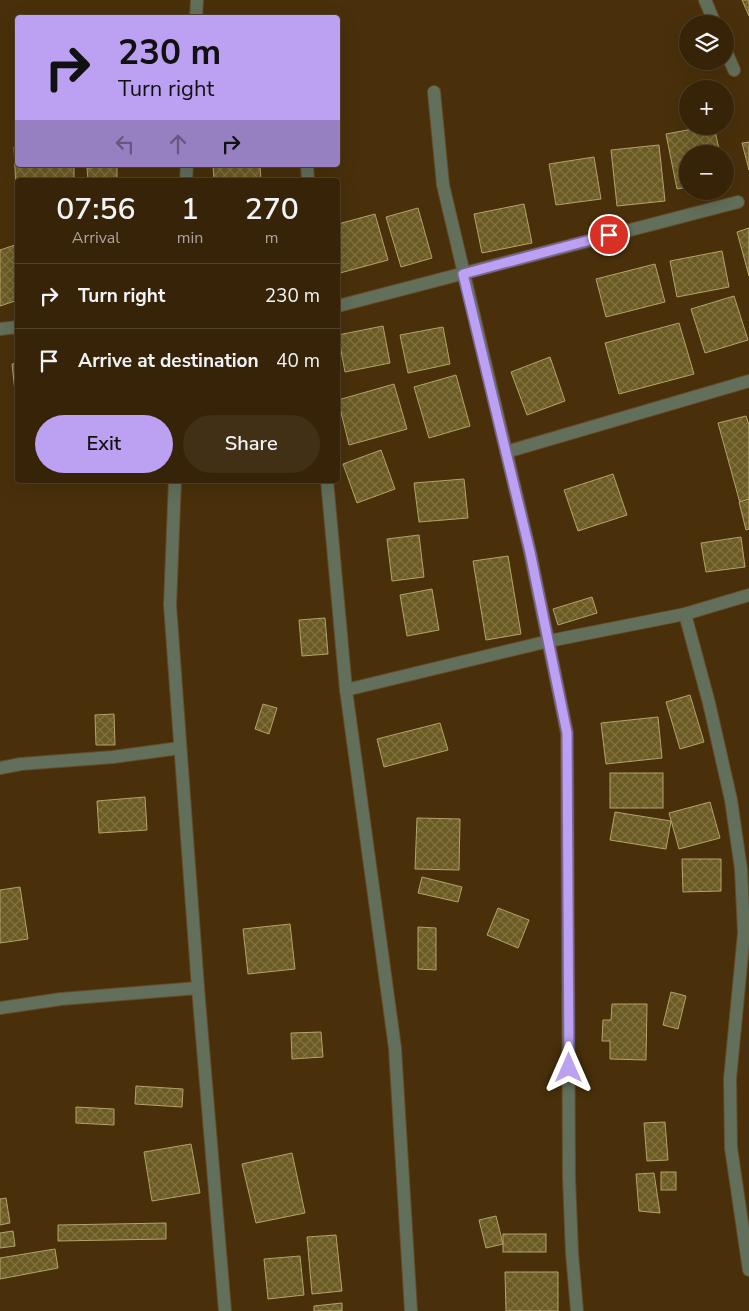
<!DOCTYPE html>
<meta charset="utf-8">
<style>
body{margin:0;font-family:"Nunito Sans",sans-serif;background:#423016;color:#f1f3f6;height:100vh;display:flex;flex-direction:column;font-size:19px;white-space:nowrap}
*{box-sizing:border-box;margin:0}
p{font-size:16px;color:#aaa49c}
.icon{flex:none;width:28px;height:28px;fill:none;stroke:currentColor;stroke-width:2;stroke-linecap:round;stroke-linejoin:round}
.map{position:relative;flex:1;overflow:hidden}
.drawer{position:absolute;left:15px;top:178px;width:325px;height:305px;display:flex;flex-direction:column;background:#372408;border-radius:5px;box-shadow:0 5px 20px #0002,0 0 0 1px #514129}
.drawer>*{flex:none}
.banner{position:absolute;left:15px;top:15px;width:325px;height:152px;border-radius:5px;box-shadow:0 5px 20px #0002,0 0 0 1px #514129;background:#bca0f2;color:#111;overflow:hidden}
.buttons{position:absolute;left:679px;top:15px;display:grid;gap:10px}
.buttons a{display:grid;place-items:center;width:55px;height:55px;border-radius:50%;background:#372408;box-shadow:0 5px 20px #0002,0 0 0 1px #514129;font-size:25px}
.pin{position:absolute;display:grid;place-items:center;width:42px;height:42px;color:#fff;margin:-21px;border:2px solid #fff;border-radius:50%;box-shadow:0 1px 5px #0007}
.me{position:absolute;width:55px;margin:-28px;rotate:0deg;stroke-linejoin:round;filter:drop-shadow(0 0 4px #0008)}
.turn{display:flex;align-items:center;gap:18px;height:105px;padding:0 20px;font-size:22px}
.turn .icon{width:65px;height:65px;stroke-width:2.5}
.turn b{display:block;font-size:35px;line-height:42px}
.lanes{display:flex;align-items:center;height:48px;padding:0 20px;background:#0003;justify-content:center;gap:25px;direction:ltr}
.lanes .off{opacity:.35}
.eta{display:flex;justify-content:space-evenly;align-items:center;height:85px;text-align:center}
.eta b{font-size:30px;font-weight:600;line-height:35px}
.cta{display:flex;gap:10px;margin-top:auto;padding:10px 20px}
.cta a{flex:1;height:58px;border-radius:30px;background:#bca0f2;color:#111;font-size:20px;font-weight:600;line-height:58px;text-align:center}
.cta a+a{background:#423016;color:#f1f3f6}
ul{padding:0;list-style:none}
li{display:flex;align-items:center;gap:15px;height:65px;padding:0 20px;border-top:1px solid #514129}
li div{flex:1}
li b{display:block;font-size:19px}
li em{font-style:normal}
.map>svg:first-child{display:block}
.building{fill:url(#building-cross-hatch);stroke:#b3a26a}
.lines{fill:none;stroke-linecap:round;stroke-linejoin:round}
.minor-casing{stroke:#654c2a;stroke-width:14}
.minor{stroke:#626f5a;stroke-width:12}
.route-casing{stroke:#7a689d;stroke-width:12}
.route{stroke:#bca0f2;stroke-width:9}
</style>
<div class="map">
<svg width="749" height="1311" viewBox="0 0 749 1311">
<defs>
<pattern id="building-cross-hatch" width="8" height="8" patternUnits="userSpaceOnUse" patternTransform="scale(1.25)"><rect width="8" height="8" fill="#6b5b23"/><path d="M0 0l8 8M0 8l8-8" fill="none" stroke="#817242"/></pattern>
</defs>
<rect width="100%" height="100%" fill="#49300b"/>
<!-- building -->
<g class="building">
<polygon points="742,0 749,0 749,16"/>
<polygon points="709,126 714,126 720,154 688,154 688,187 677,189 666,134"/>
<polygon points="749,142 749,170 742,143"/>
<polygon points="659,145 665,201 617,206 611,150"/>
<polygon points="18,146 18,165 74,165 74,180 18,180 18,190 16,190 14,147"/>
<polygon points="594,157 601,199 556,205 549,164"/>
<polygon points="260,165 261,180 214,180 213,166"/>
<polygon points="117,166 117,180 88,180 87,168"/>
<polygon points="524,204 532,243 482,253 474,214"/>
<polygon points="418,208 432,258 401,267 386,217"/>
<polygon points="375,214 388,260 340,273 338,264 338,224"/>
<polygon points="749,228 749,276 737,232"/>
<polygon points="18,244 18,300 0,306 0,250"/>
<polygon points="722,251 729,287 677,297 670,261"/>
<polygon points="655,264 665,302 606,317 596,279"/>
<polygon points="734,296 748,340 705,353 691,309"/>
<polygon points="679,323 694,374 619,394 605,343"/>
<polygon points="383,326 390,363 345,372 338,335"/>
<polygon points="443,327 450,364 408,373 400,335"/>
<polygon points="550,357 565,401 527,415 511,372"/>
<polygon points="18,363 18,410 17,410 12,364"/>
<polygon points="456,375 470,426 429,438 414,387"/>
<polygon points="394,384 407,429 349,445 338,400"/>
<polygon points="746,416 749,425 749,501 740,503 718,423"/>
<polygon points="381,450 395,489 357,503 343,464"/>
<polygon points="613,474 627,515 578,531 564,490"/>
<polygon points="464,479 468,518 419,522 414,483"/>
<polygon points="749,499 749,529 746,530 739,502"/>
<polygon points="419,535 424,577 392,581 387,539"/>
<polygon points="741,537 745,567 706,572 701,543"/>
<polygon points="508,556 521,634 486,640 473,561"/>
<polygon points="432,589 439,630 407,636 400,595"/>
<polygon points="592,597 597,613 558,625 553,609"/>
<polygon points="325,618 328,654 302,656 299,620"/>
<polygon points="690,695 704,742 680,749 666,702"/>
<polygon points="263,704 277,708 269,734 255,729"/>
<polygon points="114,714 115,745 96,745 95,715"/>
<polygon points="658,717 662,758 606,764 601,723"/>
<polygon points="440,723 448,750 384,767 377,739"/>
<rect x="610" y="773" width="53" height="35"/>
<polygon points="145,797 147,830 99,833 97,801"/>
<polygon points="710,802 720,838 679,849 669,813"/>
<polygon points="615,812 671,821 666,849 610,840"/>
<polygon points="417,818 460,819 459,870 415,869"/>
<polygon points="682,859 721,859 721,891 683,892"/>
<polygon points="422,877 462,887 458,902 418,893"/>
<polygon points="20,887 28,939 0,943 0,890"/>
<polygon points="498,908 529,920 518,948 487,935"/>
<polygon points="290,924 295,969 248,974 243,929"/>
<polygon points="418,927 436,928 436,970 418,969"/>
<polygon points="671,992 686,996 678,1029 663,1025"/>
<polygon points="612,1004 647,1004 646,1060 610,1059 610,1041 602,1041 603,1020 611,1020"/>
<polygon points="321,1032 323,1057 292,1059 291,1033"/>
<polygon points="136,1086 183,1089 182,1107 135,1104"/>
<polygon points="76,1107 114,1109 114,1125 76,1123"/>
<polygon points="665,1122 668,1160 647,1161 644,1123"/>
<polygon points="191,1144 200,1193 152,1201 144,1152"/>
<polygon points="292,1153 305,1213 256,1223 242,1164"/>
<rect x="661" y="1172" width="15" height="18"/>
<polygon points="654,1173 660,1213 639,1211 636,1174"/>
<polygon points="6,1198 10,1223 0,1225 0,1199"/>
<polygon points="496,1216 503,1244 486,1248 479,1220"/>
<polygon points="166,1223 166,1239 58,1241 58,1225"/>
<polygon points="13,1231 15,1246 0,1248 0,1233"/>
<rect x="503" y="1234" width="43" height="18"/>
<polygon points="336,1235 342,1291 312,1294 307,1237"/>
<polygon points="55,1249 58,1268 0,1279 0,1258"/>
<polygon points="300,1256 304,1295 268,1299 264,1259"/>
<polygon points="505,1272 558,1272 558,1311 506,1311"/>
<polygon points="342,1303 342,1311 314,1311 314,1306"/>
</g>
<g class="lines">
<defs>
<g id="minor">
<polyline points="705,0 715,24"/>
<polyline points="196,18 197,0"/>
<polyline points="725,49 734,70"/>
<polyline points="434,92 443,185 530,552 567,733 569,1178 572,1253 577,1311"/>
<polyline points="307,165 308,180"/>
<polyline points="186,180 187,165"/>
<polyline points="338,306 738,202"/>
<polyline points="0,329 18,327"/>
<polyline points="506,452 749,381"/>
<polyline points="175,480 170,605 198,988 225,1311"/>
<polyline points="327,480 346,690 395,1048 411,1311"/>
<polyline points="685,614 709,703 731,800 741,869 744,933 730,1079 731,1148 749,1270"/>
<polyline points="346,690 549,641 685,614 749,595"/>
<polyline points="0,768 21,764 113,757 180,748"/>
<polyline points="0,1008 61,999 198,988"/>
</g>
</defs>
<!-- minor casing -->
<use href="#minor" class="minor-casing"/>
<!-- minor -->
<use href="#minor" class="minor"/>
</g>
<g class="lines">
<defs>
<polyline id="route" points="569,1068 567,733 530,552 463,274 609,235"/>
</defs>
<!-- route casing -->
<use href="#route" class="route-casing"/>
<!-- route -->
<use href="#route" class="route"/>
</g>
</svg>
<div class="buttons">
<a><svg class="icon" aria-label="layers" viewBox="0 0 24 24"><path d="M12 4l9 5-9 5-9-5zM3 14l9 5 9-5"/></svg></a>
<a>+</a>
<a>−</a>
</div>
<div class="pin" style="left:609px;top:235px;background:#d93025"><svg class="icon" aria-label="arrive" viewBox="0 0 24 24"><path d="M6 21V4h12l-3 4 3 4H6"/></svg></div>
<svg class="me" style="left:569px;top:1068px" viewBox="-20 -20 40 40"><path d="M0-17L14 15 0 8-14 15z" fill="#bca0f2" stroke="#fff" stroke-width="4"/></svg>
<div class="banner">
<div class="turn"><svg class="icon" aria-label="right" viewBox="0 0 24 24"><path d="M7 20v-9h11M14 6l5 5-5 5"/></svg><div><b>230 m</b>Turn right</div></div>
<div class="lanes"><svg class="icon off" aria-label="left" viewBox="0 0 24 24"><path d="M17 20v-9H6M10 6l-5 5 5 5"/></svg><svg class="icon off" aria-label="ahead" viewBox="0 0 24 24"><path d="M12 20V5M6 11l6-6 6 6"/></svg><svg class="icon" aria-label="right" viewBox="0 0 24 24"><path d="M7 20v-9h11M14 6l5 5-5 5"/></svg></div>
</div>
<section class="drawer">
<div class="eta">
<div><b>07:56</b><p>Arrival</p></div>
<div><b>1</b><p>min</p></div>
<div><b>270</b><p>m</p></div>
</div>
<ul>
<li><svg class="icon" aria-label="right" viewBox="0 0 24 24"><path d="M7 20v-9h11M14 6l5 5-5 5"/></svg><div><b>Turn right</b></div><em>230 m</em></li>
<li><svg class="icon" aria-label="arrive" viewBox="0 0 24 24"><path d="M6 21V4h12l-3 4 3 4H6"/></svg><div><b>Arrive at destination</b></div><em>40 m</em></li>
</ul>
<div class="cta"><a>Exit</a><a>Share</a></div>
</section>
</div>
